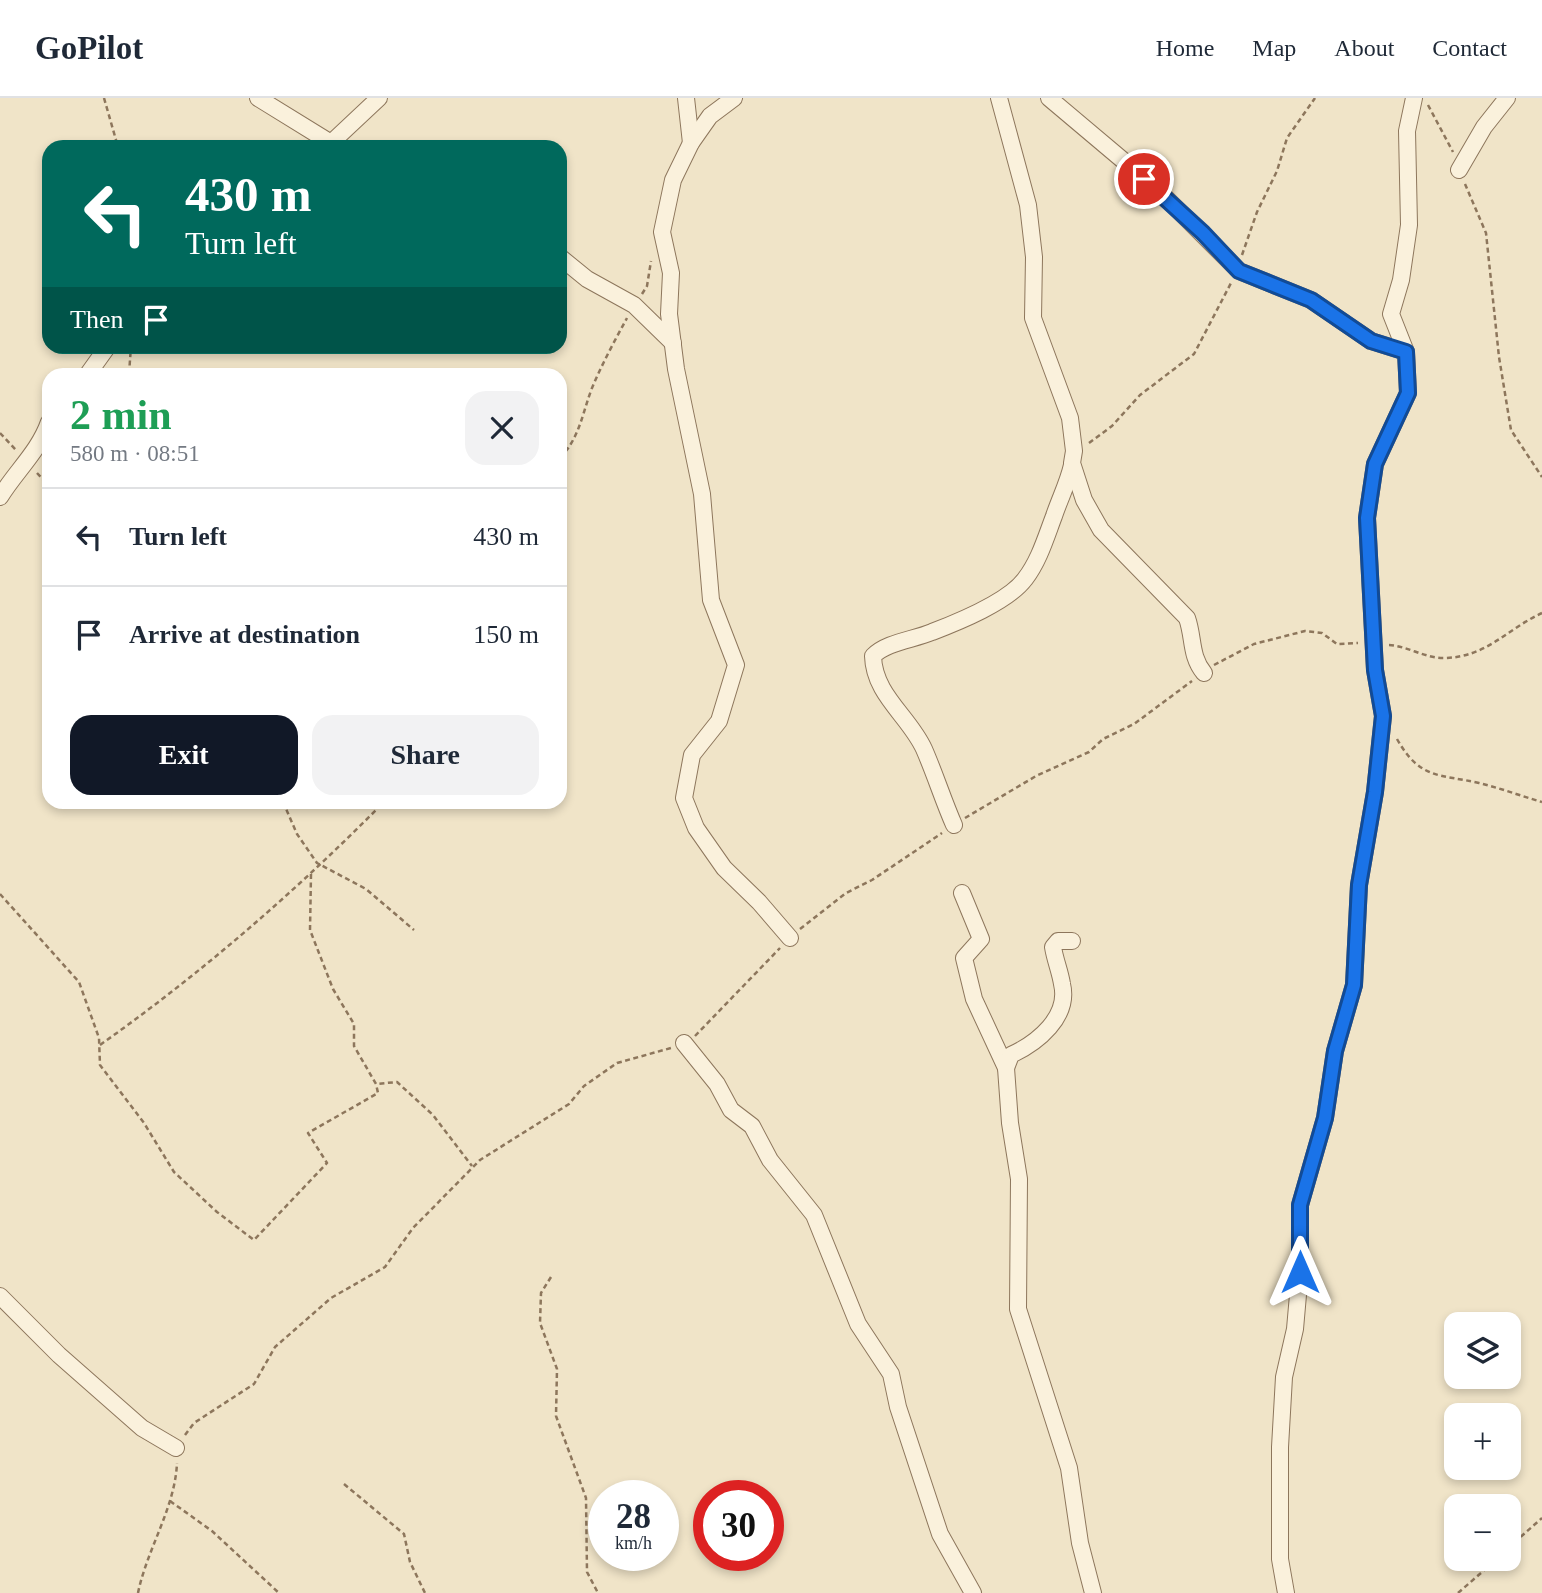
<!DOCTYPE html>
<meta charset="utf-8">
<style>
body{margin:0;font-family:Georgia,serif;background:#f2f2f3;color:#1f2937;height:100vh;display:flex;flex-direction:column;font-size:26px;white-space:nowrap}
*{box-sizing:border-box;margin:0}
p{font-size:23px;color:#747a83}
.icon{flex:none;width:38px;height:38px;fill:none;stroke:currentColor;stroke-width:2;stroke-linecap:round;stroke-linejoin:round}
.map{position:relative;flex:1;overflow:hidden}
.details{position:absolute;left:42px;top:270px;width:525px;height:441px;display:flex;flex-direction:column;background:#fff;border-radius:21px;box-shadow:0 4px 10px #0003}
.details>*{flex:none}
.top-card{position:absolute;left:42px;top:42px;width:525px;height:214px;border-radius:21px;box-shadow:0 4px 10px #0003;background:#00695c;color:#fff;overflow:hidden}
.buttons{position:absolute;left:1444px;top:1214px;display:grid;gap:14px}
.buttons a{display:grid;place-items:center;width:77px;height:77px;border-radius:14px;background:#fff;box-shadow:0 4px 10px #0003;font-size:35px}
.speed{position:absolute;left:588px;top:1382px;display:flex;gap:14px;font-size:35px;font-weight:700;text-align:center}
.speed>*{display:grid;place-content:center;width:91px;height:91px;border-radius:50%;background:#fff;box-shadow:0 4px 10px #0003;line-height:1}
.speed small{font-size:18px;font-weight:400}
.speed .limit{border:10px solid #d22;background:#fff;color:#111}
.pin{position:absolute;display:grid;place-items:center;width:60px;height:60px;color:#fff;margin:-30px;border:4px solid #fff;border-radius:50%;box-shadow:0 2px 7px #0007}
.me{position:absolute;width:77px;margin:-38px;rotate:0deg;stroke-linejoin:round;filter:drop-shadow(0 0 5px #0008)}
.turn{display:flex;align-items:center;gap:24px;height:147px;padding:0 28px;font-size:32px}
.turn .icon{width:91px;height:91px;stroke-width:2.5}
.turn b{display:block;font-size:49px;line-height:60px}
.then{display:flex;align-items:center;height:66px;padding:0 28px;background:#0003;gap:14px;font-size:26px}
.round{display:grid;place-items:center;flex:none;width:74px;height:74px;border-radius:21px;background:#f2f2f3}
.overview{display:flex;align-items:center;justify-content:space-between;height:119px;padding:0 28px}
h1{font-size:42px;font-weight:600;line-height:52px;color:#1e9e55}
.cta{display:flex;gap:14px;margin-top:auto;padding:14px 28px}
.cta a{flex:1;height:80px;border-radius:21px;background:#111827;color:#fff;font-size:28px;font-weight:600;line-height:80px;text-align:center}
.cta a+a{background:#f2f2f3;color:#1f2937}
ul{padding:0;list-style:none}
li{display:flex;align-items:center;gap:21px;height:98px;padding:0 28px;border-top:2px solid #e0e1e3}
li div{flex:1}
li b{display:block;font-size:26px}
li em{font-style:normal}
header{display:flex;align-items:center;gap:42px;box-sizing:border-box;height:98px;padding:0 35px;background:#fff;border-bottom:2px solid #e0e1e3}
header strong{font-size:33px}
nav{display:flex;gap:38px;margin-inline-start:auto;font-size:24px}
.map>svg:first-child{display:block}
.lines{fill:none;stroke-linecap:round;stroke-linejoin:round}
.street-casing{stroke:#8d765c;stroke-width:18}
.path{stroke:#8d765c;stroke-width:2.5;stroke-dasharray:5 3.5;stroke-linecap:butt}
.street{stroke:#faf1dc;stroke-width:16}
.route-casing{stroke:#114b97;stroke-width:18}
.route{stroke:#1a73e8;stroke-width:12}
</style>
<header>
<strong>GoPilot</strong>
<nav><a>Home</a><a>Map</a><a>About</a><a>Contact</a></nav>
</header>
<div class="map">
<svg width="1542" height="1495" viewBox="0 0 1542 1495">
<rect width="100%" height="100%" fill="#f0e4c8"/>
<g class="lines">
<defs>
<g id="street">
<polyline points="258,0 331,45 379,0"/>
<polyline points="686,0 691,45"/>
<polyline points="734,0 710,18 691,45 673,82 662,134 671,175 669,216 676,271 702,396 711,502 736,567 719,623 692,657 684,700 696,730 724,770 759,804 790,840"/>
<path d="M999 0 1028 107 1034 159 1033 220 1070 320 1074 353 1072 365 1084 402 1101 432 1187 520C1194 540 1190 558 1204 575"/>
<polyline points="1049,0 1157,91 1239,173 1311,202 1371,243 1406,254"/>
<polyline points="1459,72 1484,29 1507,0"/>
<polyline points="560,159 587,181 634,207 673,245"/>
<polyline points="88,276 108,248"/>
<path d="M0 399C16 373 39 353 49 324"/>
<path d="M954 727C943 702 935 676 924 651 909 618 874 597 873 558 887 544 913 542 932 534 958 524 1008 504 1025 481 1039 463 1046 439 1054 418 1060 400 1068 385 1072 367"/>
<polyline points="962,795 981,841 964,860 974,901 1006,970 1010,1025 1019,1081 1018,1211 1069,1370 1080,1445 1093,1495"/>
<polyline points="684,945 717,986 731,1012 752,1028 770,1062 814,1117 858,1226 891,1276 898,1309 940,1436 973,1495"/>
<path d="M1006 970 1011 957C1037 945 1070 919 1062 886 1060 873 1055 862 1053 849L1058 843H1072"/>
<polyline points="0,1198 59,1257 142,1330 176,1350"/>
<polyline points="1286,1495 1280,1461 1280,1349 1284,1279 1295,1231 1300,1174 1300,1107 1325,1020 1335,953 1354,887 1359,787 1375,694 1383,618 1375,572 1367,420 1375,366 1408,295 1406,254 1391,216 1401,182 1409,127 1407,33 1414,0"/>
</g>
</defs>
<!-- street casing -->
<use href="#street" class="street-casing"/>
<!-- path -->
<g class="path">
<polyline points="104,0 118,49"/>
<polyline points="1428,7 1453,54"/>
<polyline points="1465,86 1486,135 1499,259 1511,332 1542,379"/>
<polyline points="1242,157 1257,114 1277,73 1287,40 1315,0"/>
<polyline points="642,196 647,188 651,163"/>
<polyline points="129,276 131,248"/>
<polyline points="0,335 16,352"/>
<polyline points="1089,345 1112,328 1140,297 1194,256 1231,185"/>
<path d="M560 360C580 339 582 316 592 290 602 266 615 242 627 220"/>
<polyline points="37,375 49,388"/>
<path d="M1389 547C1407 548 1425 560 1443 560 1486 560 1507 531 1542 515"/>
<polyline points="1214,567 1254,546 1305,533 1322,535 1337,546 1358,545"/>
<path d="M1397 641C1420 682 1440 676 1479 685 1500 690 1521 698 1542 704"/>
<polyline points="283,704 297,736 317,765 366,791 414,832"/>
<polyline points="965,720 1036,678 1089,654 1103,641 1134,626 1192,583"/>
<polyline points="311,776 310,832 333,891 354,926 354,948 376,986 397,984 433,1017 472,1068"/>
<polyline points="0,796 79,884 99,940 100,967 144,1025 174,1074 217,1114 254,1142 327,1065 308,1035 378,995 376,986"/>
<polyline points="800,831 846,795 872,782 942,735"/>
<polyline points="695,938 780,850"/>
<path d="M100 947C203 874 296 793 384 704"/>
<polyline points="551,1179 541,1195 540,1225 557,1271 556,1318 586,1400 587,1474 598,1495"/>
<polyline points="185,1337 194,1325 254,1286 275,1249 331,1200 385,1169 413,1130 480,1062 569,1006 584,988 617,965 671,950"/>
<polyline points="344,1386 404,1436 410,1464 425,1495"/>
<polyline points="170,1403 212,1433 279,1495"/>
<polyline points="1508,1450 1542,1420"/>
<path d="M138 1495C147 1451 175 1410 177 1365"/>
<polyline points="1458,1495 1497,1461"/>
</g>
<!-- street -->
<use href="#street" class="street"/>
</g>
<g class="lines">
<defs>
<polyline id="route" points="1144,81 1203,135 1239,173 1311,202 1371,243 1406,254 1408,295 1375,366 1367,420 1375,572 1383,618 1375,694 1359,787 1354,887 1335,953 1325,1020 1300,1107 1300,1174"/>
</defs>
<!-- route casing -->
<use href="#route" class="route-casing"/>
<!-- route -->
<use href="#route" class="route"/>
</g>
</svg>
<div class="buttons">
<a><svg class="icon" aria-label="layers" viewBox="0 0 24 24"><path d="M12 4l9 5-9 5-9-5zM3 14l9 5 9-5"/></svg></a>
<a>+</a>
<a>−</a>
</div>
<div class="speed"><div>28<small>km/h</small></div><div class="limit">30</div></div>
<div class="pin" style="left:1144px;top:81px;background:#d93025"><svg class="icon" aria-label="arrive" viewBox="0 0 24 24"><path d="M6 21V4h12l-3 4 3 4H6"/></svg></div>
<svg class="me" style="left:1300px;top:1174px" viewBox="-20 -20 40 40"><path d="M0-17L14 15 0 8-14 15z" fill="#1a73e8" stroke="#fff" stroke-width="4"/></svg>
<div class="top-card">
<div class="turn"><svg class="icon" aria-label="left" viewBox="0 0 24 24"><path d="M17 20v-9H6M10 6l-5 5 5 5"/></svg><div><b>430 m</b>Turn left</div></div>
<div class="then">Then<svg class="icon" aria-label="arrive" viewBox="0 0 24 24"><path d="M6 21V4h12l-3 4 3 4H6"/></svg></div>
</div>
<section class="details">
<div class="overview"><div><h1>2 min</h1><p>580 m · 08:51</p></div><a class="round"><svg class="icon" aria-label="close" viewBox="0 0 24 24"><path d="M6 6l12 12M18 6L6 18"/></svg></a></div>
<ul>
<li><svg class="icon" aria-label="left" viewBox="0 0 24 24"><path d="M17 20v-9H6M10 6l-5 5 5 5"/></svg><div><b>Turn left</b></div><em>430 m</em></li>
<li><svg class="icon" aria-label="arrive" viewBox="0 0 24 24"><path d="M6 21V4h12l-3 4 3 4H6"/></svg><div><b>Arrive at destination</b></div><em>150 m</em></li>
</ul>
<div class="cta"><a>Exit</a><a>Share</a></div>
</section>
</div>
